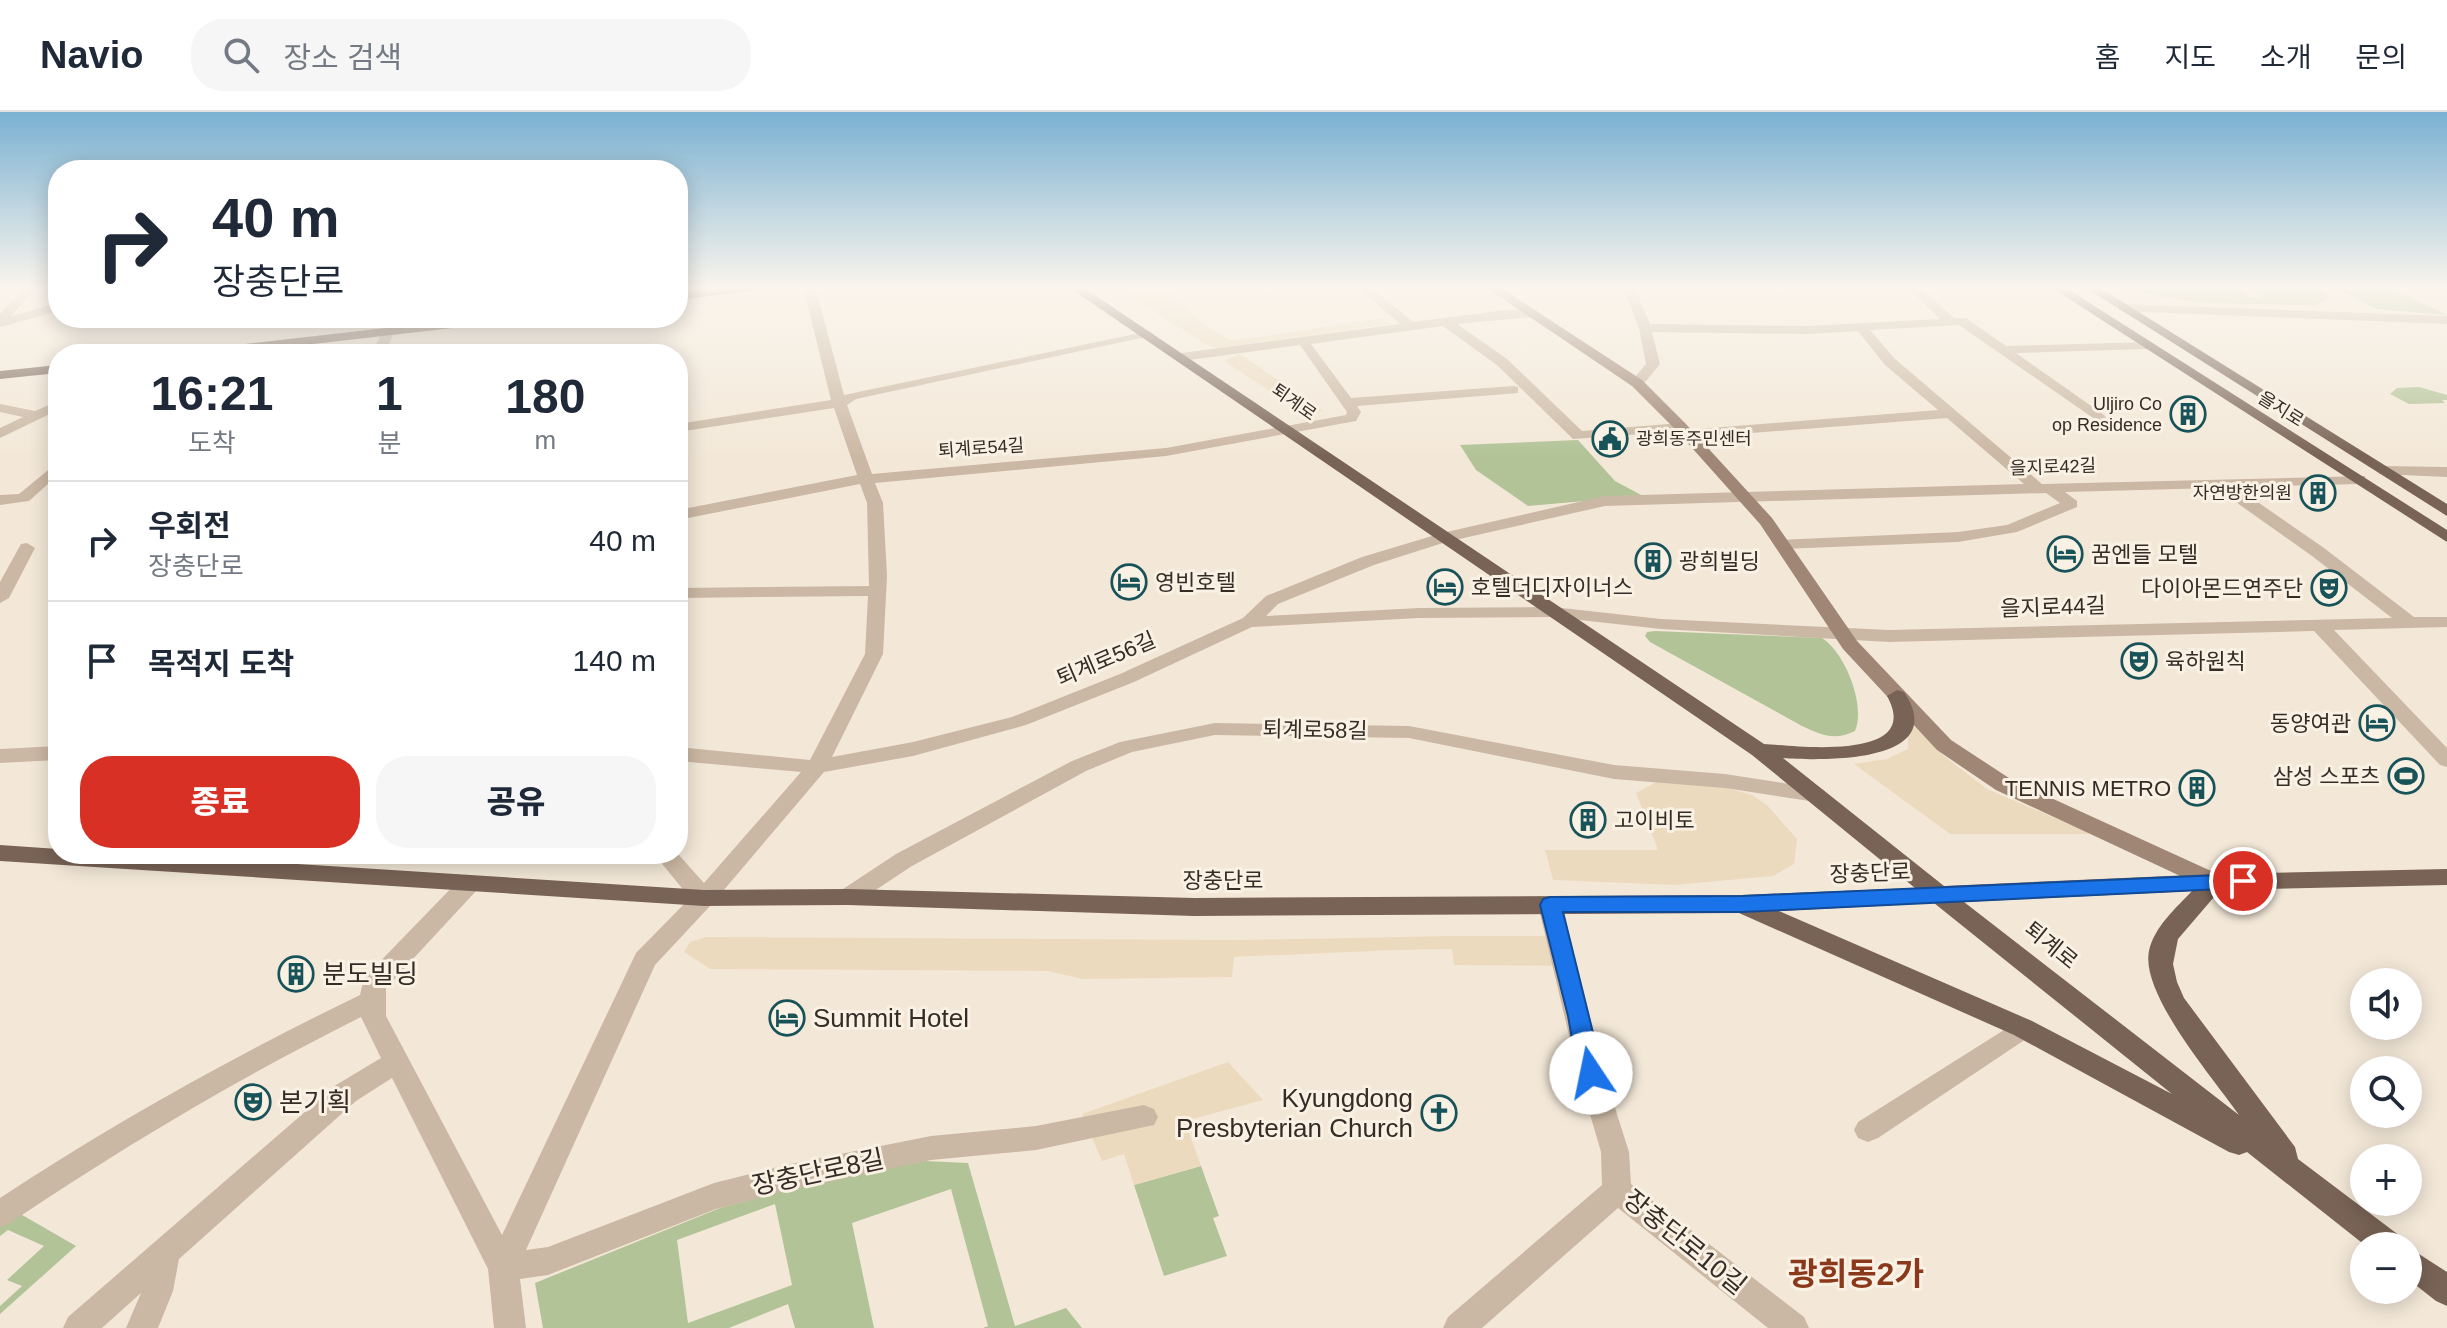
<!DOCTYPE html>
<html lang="ko">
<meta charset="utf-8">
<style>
body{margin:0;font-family:Arial,"Noto Sans KR",sans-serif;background:#f6f6f7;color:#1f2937;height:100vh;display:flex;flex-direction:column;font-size:30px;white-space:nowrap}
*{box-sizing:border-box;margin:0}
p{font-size:26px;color:#747a83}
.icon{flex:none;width:44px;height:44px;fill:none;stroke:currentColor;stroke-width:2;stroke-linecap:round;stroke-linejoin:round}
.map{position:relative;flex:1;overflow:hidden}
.side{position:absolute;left:48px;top:232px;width:640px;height:520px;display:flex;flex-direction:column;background:#fff;border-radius:32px;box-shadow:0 4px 20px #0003}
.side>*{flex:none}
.guide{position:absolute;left:48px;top:48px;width:640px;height:168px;border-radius:32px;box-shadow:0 4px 20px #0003;background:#fff;color:#1f2937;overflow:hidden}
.controls{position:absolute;left:2350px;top:856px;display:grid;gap:16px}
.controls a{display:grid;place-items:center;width:72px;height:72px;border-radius:50%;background:#fff;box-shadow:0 4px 20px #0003;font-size:40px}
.pin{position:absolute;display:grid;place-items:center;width:68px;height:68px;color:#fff;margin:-34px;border:4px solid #fff;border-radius:50%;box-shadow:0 2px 8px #0007}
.me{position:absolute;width:88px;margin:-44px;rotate:349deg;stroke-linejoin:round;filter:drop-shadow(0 0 6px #0008)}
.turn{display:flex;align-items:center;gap:28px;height:168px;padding:0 32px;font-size:36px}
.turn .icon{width:104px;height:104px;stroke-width:2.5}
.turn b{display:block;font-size:56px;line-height:68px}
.eta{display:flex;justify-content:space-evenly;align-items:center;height:136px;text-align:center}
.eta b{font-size:48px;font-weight:800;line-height:56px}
.primary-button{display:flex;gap:16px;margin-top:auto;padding:16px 32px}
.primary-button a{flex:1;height:92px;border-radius:32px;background:#d93025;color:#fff;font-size:32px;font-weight:800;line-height:92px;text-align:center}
.primary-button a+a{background:#f6f6f7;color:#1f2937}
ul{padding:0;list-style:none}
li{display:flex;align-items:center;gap:24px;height:120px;padding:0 32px;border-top:2px solid #e0e1e3}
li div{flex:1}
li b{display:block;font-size:30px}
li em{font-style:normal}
header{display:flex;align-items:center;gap:48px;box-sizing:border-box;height:112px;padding:0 40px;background:#fff;border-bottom:2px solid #e0e1e3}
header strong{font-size:38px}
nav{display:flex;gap:44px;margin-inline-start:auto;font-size:28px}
.search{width:560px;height:72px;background:#f6f6f7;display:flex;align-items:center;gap:20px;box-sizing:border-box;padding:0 28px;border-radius:32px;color:#747a83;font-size:30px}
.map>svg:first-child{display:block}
.green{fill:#b2c397;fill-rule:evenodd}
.plaza{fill:#ecdabe}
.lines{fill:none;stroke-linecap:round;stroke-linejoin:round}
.minor{fill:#cbb8a4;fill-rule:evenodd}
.tertiary{fill:#cbb8a4;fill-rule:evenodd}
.secondary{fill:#9f8675;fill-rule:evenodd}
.primary{fill:#796356;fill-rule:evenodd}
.route{fill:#1a73e8;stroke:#114b97;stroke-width:2}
.labels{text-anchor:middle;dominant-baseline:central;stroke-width:6;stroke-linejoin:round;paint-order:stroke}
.far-street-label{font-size:18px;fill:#362c26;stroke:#faf1e5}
.far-poi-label{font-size:18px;fill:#362c26;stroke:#faf1e5;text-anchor:end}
.poi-label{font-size:22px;fill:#362c26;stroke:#faf1e5;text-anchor:start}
.street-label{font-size:22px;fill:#362c26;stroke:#faf1e5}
.near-poi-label{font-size:26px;fill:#362c26;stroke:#faf1e5;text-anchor:start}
.near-street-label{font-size:26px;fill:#362c26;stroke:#faf1e5}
.near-quarter-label{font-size:32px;font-weight:bold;fill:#8a3a1a;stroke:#faf1e5}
</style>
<header>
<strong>Navio</strong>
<div class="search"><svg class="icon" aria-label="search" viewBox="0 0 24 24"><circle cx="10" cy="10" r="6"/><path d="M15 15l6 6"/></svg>장소 검색</div>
<nav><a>홈</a><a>지도</a><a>소개</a><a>문의</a></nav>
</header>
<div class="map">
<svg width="2447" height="1216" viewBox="0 0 2447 1216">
<rect width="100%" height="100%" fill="#f3e8d8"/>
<!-- green -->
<g class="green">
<path d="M2121 174H2232L2252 186H2262L2243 174H2312L2330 185 2316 193C2252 191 2182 196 2121 174Z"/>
<polygon points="2332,174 2387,174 2447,203 2377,197"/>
<polygon points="2419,275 2447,283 2447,288 2442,288 2445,291 2409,292 2390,282 2397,276"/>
<polygon points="1578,328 1615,369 1643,384 1528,394 1476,358 1460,333"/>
<path d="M1655 519 1822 526C1845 540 1866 594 1855 619 1835 629 1821 623 1802 614L1650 530 1645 524 1647 520Z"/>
<path d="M925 1049 968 1051 1015 1214 1066 1196 1082 1216H983L988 1214 951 1077 852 1111 874 1216H795L788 1192 729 1216H543L535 1171 720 1096 812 1071ZM775 1092 792 1173 688 1211 677 1128Z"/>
<polygon points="1201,1054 1219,1104 1213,1106 1227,1144 1164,1164 1134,1073"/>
<polygon points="17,1100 76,1134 0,1202 0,1194 22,1174 7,1168 44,1134 8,1118 0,1124 0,1111"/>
</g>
<!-- plaza -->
<g class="plaza">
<polygon points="1114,174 1126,174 1138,180 1161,174 1184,174 1188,178 1172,181 1185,196 1209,216 1232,229 1384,206 1391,212 1217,236 1205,232"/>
<polygon points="1240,242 1323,299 1303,301 1224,249"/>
<polygon points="1908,608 1944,644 1987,677 2092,722 1950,722 1854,652 1887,647 1908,637"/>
<polygon points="1662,667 1716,673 1752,683 1767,693 1797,727 1794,752 1773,764 1675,773 1553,768 1545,738 1658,738 1636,681"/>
<polygon points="1451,824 1559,824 1567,854 1454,853 1452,837 1397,838 1234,845 1232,865 1082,867 1048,859 710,857 684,840 690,830 706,825 1237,828"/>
<polygon points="1228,950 1263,988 1185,1009 1201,1054 1134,1073 1124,1042 1102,1049 1082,1002"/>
</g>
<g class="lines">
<!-- minor -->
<g class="minor">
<polygon points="26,174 38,174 11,204 58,191 58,199 0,215 0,202"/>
<path d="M803 174H815L844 283 1149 219 1155 223 856 287 847 293 872 362 1166 336 1346 303 1347 300 1300 233 1182 249 1175 245 1182 241 1400 212 1356 174H1369L1413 210 1505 198H1536V204L1532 205 1457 212 1507 247 1582 319 1681 311 1686 312V318L1938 298 1885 253 1858 219 1808 222 1652 220 1660 252 1642 274H1632L1630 271 1646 252 1639 216 1622 174H1634L1650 212 1808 214 1940 207 1906 174H1919L1954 206H1966L2006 234 2150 230V236L2145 237 2016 241 2104 303 2106 306 2099 310 1959 213 1870 218 1895 247 2042 372 2365 364V370L2360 372 2236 375 2324 436 2414 505H2447V515L2334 518 2447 636V655L2440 653 2314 519 1889 530 1661 517 1553 505 1419 506 1252 515 1134 570 1026 613 913 644 824 660 712 792 655 853 526 1138 548 1135 714 1071 790 1052 931 1024 1036 1014 1144 993 1154 997 1158 1005 1154 1013 1036 1038 931 1048 790 1078 716 1097 548 1163 520 1167 526 1216H494L488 1157 392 966 356 989 179 1147 173 1179 158 1216H126L141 1181 102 1216H63L68 1205 336 973 381 946 361 905C239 966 123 1035 10 1111L0 1115V1086C115 1010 236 943 360 883L364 866 461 766 469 764 477 766 481 772 477 778 386 876V904L502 1123 636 841 690 786 654 742H678L704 771 801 660 678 649V635L810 648 865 542 868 484 678 486V476L869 474 867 391 860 372 678 408V398L857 363 834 296 678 320V312L831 288ZM1443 214 1497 253 1573 327 1682 319V325L1687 326 1947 306 2024 372 1605 384 1442 421 1362 445 1266 484 1243 506 1120 562 1012 605 913 630 832 645 883 542 887 464 883 391 875 371 1166 344 1356 309 1361 300 1357 294 1518 281V275L1513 274 1351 286 1311 232ZM2216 376 2312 444 2392 506 1889 518 1661 507 1553 495 1419 496 1266 504 1278 492 1374 453 1446 430 1605 394 2046 381 2060 391 2007 413 1958 420 1776 428 1774 432 1776 436 1782 437 1958 430 2017 420 2077 395V389L2065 380Z"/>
<polygon points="384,217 394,220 385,242 371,242"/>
<polygon points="58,289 58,298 0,326 0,316 23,305 0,300 0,292 35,299"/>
<polygon points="58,350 58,363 29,389 0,393 0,383 19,382"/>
<polygon points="2384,354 2447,355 2447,365 2379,362 2379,356"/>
<polygon points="27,431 35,436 9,486 0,491 0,470 21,432"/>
<polygon points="1215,611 1409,614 1614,653 1725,662 1816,676 1824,678 1827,683 1824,688 1816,690 1725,676 1614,667 1409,626 1215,623 1132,640 1086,659 912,754 856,791 848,793 840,791 836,785 840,779 896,742 1072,649 1120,630"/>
<polygon points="58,634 58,648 0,651 0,637"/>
<polygon points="1550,784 1558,787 1562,793 1604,961 1629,1040 1631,1072 1804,1205 1809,1216 1768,1216 1618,1096 1482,1216 1443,1216 1448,1205 1602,1073 1601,1040 1578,961 1538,793 1542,787"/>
<polygon points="2023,906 2032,909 2036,916 2032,923 1878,1026 1868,1030 1858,1026 1854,1018 1858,1010"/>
</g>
<!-- tertiary -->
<polygon class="tertiary" points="2123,192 2447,204 2447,212 2119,199 2119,193"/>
<!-- secondary -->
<polygon class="secondary" points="1484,174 1498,174 1642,268 1686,312 1772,406 1857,529 1951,628 2012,668 2222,764 2226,770 2222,776 2214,778 2206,776 1996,678 1937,638 1843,537 1760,412 1676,318 1632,274"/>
<!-- primary -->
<g class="primary">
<polygon points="731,174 765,174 759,178 678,188 678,180"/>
<path d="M1067 174H1081L1764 632C1796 634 1924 650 1887 584L1897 578 1904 580C1952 652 1821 649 1783 646L1944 774 2214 762 2447 757V773L2220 778 2178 827 2173 852 2177 870 2184 886 2295 1035 2298 1047 2400 1124 2404 1134H2366L2247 1040 2239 1043 2229 1040 2014 923 1739 801 1194 804 848 793 704 794 0 749V733L58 737V742H140L704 778 848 777 1194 786 1742 783 1915 776 1752 643ZM2192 779C2176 796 2154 815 2149 839 2140 882 2214 967 2239 1003L1964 790ZM1934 791 2172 982 2032 909 1779 799Z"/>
<polygon points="2049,174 2063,174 2447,418 2447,430"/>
<polygon points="2083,174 2097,174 2447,392 2447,404"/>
<polygon points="473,206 511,206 505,210 226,242 185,242 192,238"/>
<polygon points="58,253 58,261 0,267 0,259"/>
<polygon points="2408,1135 2447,1160 2447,1194 2436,1189 2408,1167"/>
</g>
</g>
<!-- sky -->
<linearGradient id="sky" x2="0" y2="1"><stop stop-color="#7ab1d2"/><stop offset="0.51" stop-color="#faf5ed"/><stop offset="1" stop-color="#faf5ed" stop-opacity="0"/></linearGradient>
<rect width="2447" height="344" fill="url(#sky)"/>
<!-- route -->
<polygon class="route" points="2243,762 2251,764 2254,769 2251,774 2243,776 1742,800 1563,800 1603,961 1599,968 1591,971 1582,968 1578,961 1568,904 1540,793 1543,787 1550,785 1742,784"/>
<!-- icons -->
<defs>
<symbol id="building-ring" viewBox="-11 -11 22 22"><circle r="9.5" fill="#faf1e5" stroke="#19535a" stroke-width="1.5"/><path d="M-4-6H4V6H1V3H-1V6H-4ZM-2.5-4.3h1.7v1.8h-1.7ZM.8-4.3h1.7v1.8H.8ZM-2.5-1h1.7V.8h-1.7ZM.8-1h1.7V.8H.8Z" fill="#19535a"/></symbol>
<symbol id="civic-ring" viewBox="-11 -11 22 22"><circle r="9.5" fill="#faf1e5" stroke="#19535a" stroke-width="1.5"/><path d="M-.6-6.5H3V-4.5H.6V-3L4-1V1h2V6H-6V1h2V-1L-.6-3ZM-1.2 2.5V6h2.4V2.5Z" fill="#19535a"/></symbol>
<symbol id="hotel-ring" viewBox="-11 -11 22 22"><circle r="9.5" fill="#faf1e5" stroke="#19535a" stroke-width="1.5"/><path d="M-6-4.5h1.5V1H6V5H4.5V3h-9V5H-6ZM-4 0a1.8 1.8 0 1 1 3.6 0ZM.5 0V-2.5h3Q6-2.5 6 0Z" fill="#19535a"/></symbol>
<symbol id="theatre-ring" viewBox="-11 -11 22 22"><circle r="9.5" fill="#faf1e5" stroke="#19535a" stroke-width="1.5"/><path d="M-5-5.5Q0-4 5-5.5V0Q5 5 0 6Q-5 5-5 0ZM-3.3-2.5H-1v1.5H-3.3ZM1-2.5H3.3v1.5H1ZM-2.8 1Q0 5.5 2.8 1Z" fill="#19535a"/></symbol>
<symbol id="stadium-ring" viewBox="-11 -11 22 22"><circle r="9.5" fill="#faf1e5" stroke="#19535a" stroke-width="1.5"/><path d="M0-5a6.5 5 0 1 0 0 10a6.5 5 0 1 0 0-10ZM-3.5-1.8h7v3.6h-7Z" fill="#19535a"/></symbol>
<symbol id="church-ring" viewBox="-11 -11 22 22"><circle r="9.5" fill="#faf1e5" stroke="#19535a" stroke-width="1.5"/><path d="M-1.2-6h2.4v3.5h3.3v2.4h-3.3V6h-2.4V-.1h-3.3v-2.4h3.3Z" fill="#19535a"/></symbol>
</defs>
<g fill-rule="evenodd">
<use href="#building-ring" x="2168" y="282" width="40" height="40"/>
<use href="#civic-ring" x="1590" y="307" width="40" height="40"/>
<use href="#building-ring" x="2298" y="361" width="40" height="40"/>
<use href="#hotel-ring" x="2045" y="422" width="40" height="40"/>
<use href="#building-ring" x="1633" y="429" width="40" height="40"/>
<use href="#hotel-ring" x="1109" y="450" width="40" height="40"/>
<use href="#hotel-ring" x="1425" y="455" width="40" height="40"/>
<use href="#theatre-ring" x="2309" y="456" width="40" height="40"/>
<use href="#theatre-ring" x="2119" y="529" width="40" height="40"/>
<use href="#hotel-ring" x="2357" y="591" width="40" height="40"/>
<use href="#stadium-ring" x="2386" y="644" width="40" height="40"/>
<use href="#building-ring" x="2177" y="656" width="40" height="40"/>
<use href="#building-ring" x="1568" y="688" width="40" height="40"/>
<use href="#building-ring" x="276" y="842" width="40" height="40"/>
<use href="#hotel-ring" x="767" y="886" width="40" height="40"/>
<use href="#theatre-ring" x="233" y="970" width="40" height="40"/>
<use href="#church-ring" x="1419" y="981" width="40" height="40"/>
</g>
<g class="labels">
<!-- far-street labels -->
<g class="far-street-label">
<text transform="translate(1294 290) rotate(35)">퇴계로</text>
<text transform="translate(2281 297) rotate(32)">을지로</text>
<text transform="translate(981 336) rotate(-4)">퇴계로54길</text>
<text transform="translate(2053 355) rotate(-2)">을지로42길</text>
</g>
<!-- far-poi labels -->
<g class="far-poi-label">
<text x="2162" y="292">Uljiro Co<tspan x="2162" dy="21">op Residence</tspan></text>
<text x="1636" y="327" text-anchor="start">광희동주민센터</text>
<text x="2292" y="381">자연방한의원</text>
</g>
<!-- poi labels -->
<g class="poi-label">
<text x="2091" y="442">꿈엔들 모텔</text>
<text x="1679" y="449">광희빌딩</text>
<text x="1155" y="470">영빈호텔</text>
<text x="1471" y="475">호텔더디자이너스</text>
<text x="2303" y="476" text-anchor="end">다이아몬드연주단</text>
<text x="2165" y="549">육하원칙</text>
<text x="2351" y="611" text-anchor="end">동양여관</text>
<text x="2380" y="664" text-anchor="end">삼성 스포츠</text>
<text x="2171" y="676" text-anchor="end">TENNIS METRO</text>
<text x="1614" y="708">고이비토</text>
</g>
<!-- street labels -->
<g class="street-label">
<text transform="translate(2053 495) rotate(-2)">을지로44길</text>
<text transform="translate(1106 547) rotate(-23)">퇴계로56길</text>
<text transform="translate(1315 618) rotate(1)">퇴계로58길</text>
<text transform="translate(1870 761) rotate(-2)">장충단로</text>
<text x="1223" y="768">장충단로</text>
<text transform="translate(2051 833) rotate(39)">퇴계로</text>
</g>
<!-- near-poi labels -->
<g class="near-poi-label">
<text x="322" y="862">분도빌딩</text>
<text x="813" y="906">Summit Hotel</text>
<text x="1413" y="986" text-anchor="end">Kyungdong<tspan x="1413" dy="30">Presbyterian Church</tspan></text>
<text x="279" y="990">본기획</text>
</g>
<!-- near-street labels -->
<g class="near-street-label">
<text transform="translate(818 1060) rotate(-12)">장충단로8길</text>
<text transform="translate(1685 1130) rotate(39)">장충단로10길</text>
</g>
<!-- near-quarter labels -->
<g class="near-quarter-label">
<text x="1856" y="1162">광희동2가</text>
</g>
</g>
</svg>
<div class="controls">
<a><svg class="icon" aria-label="sound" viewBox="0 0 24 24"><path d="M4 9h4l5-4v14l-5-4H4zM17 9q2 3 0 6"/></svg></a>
<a><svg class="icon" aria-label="search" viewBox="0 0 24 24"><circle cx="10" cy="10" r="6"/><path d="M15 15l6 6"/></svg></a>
<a>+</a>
<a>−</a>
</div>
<div class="pin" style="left:2243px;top:769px;background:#d93025"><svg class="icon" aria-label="arrive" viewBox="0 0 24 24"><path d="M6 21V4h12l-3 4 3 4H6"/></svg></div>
<svg class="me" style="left:1591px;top:961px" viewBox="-20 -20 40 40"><circle r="19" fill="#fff"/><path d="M0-13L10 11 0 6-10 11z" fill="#1a73e8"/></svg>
<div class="guide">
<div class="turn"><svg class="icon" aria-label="right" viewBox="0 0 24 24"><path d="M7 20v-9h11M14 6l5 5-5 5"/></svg><div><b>40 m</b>장충단로</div></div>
</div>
<section class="side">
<div class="eta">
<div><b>16:21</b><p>도착</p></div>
<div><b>1</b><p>분</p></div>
<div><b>180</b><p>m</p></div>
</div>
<ul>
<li><svg class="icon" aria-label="right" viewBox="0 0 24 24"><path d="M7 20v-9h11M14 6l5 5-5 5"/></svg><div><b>우회전</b><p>장충단로</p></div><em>40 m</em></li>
<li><svg class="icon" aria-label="arrive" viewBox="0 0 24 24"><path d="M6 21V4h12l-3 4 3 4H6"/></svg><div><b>목적지 도착</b></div><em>140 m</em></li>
</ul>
<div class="primary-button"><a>종료</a><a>공유</a></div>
</section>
</div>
